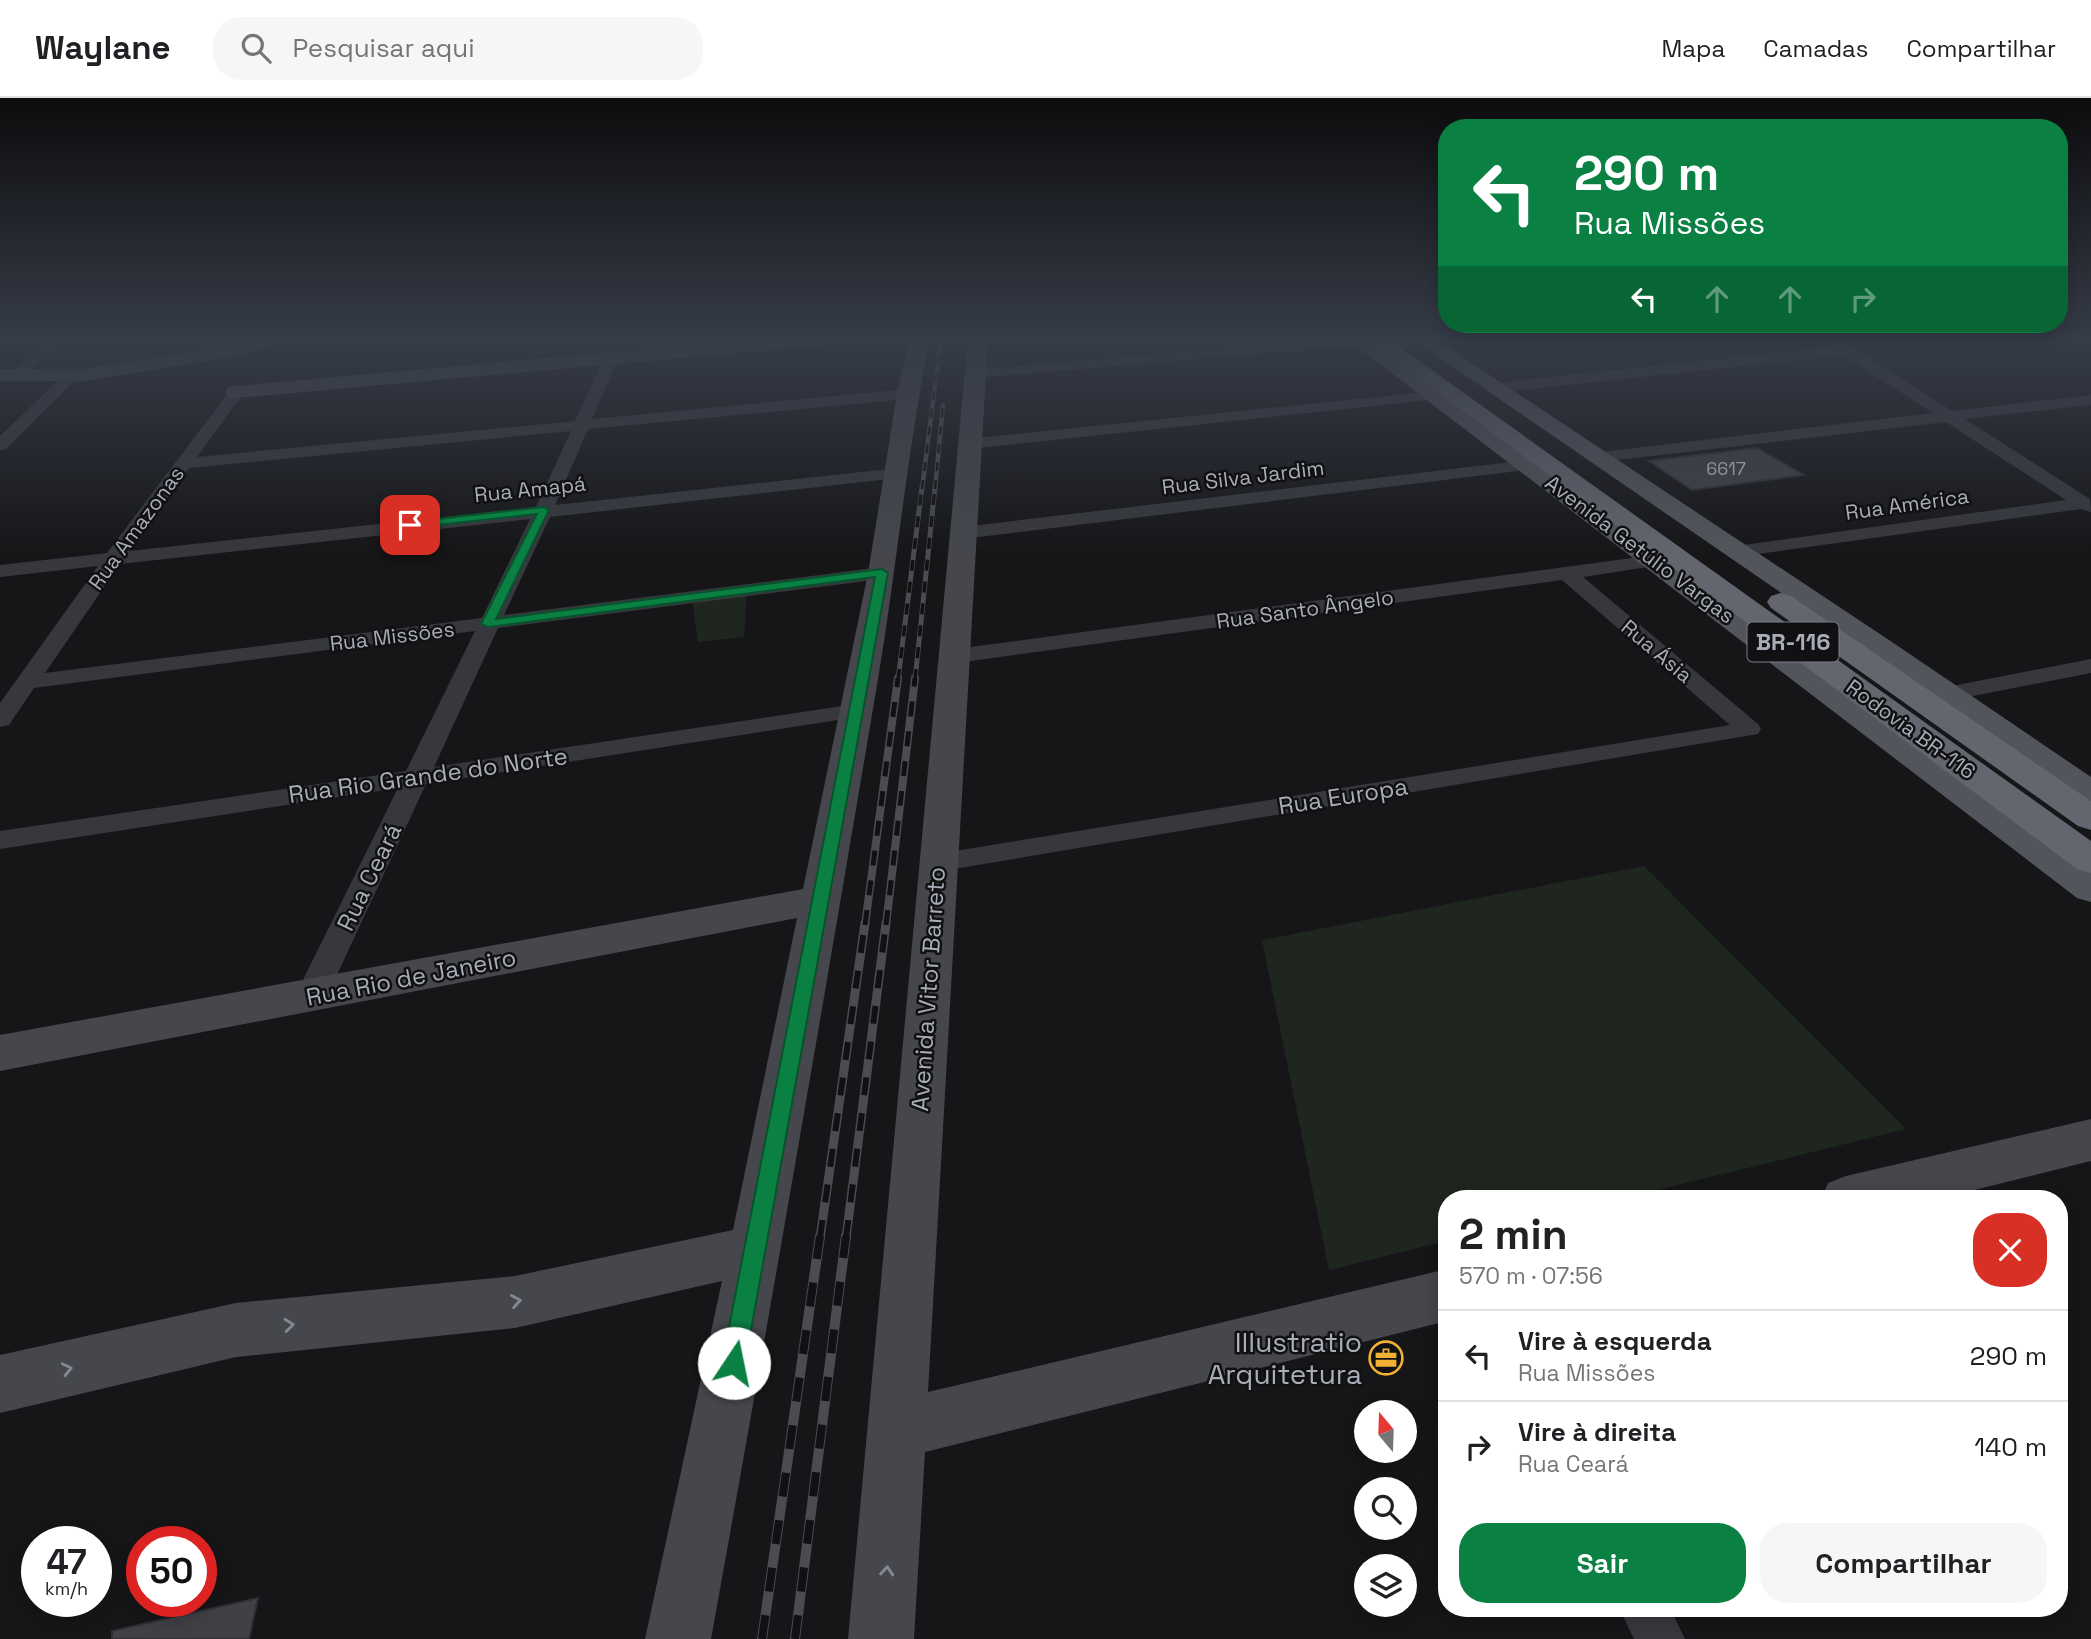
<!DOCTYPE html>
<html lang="pt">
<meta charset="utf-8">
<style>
body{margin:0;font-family:"Space Grotesk",sans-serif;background:#f6f6f6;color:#202124;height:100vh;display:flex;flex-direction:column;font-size:26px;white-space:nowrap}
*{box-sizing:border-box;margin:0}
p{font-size:23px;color:#757577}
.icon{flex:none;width:38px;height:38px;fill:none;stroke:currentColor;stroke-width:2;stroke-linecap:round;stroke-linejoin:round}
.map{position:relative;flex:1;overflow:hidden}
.side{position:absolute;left:1438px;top:1092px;width:630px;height:427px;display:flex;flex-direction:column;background:#fff;border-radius:28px;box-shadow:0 4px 18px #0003}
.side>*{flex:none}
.guide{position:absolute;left:1438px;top:21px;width:630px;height:214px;border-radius:28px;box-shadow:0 4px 18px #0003;background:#0b8043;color:#fff;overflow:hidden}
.needle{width:46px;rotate:341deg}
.fabs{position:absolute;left:1354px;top:1302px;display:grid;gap:14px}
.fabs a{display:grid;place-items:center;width:63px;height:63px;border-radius:50%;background:#fff;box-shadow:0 4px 18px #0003;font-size:35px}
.speed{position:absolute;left:21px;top:1428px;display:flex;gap:14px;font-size:35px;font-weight:700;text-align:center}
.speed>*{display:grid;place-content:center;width:91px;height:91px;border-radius:50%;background:#fff;box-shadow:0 4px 18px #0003;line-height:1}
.speed small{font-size:18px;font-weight:400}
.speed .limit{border:10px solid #d22;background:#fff;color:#111}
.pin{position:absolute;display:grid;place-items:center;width:60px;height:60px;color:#fff;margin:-30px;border-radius:14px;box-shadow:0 4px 10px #0006}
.me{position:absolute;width:77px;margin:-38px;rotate:11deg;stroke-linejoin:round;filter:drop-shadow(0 0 5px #0008)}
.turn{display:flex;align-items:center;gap:24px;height:147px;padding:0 21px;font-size:32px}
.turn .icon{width:91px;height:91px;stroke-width:2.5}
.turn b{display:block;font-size:49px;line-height:60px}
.lanes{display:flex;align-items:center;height:66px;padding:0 21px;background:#0003;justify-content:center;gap:35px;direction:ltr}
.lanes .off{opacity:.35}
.round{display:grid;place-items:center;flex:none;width:74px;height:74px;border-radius:28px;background:#f6f6f6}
.summary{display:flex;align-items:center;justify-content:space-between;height:119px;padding:0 21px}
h1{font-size:42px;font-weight:700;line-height:52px}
.button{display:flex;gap:14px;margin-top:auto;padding:14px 21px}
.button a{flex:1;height:80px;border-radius:28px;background:#0b8043;color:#fff;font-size:28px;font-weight:700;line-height:80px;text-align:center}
.button a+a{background:#f6f6f6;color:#202124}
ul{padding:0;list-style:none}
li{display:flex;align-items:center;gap:21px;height:91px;padding:0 21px;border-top:2px solid #e0e0e0}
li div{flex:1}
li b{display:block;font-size:26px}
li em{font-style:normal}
header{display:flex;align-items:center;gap:42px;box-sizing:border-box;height:98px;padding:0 35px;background:#fff;border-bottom:2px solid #e0e0e0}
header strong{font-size:33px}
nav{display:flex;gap:38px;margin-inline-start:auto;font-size:24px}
.search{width:490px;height:63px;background:#f6f6f6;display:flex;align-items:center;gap:18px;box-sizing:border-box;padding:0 24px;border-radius:28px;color:#757577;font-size:26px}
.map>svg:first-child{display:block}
.green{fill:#1e261f}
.building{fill:#404145;stroke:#303034;stroke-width:2}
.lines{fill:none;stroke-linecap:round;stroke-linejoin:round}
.street{fill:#37383d;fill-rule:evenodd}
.secondary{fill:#45474d;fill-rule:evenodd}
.primary{fill:#53555c;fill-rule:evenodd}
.highway{fill:#63666e;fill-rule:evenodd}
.rail-far4-casing{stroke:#4a4c52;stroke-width:4.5}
.rail-far3-casing{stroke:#4a4c52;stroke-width:5}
.rail-far2-casing{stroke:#4a4c52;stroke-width:8}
.rail-far1-casing{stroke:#4a4c52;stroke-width:9}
.rail-casing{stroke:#4a4c52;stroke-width:10}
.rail-far4{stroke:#111113;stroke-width:2.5;stroke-dasharray:9;stroke-linecap:butt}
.rail-far3{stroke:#111113;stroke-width:3.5;stroke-dasharray:11;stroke-linecap:butt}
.rail-far2{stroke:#111113;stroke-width:5;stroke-dasharray:15;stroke-linecap:butt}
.rail-far1{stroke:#111113;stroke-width:6;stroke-dasharray:18;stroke-linecap:butt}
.rail{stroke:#111113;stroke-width:8;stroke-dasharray:24;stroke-linecap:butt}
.oneway{stroke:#858993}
.route{fill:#0b8043;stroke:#07532c;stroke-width:2}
.labels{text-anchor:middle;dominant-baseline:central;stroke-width:5;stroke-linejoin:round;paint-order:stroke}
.far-number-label{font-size:18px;fill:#8e929b}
.far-street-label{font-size:21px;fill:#a8adb8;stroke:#111113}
.shield{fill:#111113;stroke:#7b7e86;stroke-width:2}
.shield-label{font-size:23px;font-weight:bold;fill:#a8adb8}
.street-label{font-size:24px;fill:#a8adb8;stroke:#111113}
.near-poi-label{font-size:28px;fill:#a8adb8;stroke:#111113;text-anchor:end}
</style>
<header>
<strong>Waylane</strong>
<div class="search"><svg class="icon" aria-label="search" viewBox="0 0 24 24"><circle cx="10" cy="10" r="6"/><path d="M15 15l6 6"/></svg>Pesquisar aqui</div>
<nav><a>Mapa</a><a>Camadas</a><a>Compartilhar</a></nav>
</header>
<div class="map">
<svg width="2091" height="1541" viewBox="0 0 2091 1541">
<rect width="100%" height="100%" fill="#161618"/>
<!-- green -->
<g class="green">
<polygon points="70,240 262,240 245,249 75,276 34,276"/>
<polygon points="747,494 744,539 698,544 692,501"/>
<polygon points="1644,768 1906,1031 1621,1101 1447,1101 1447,1143 1329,1172 1262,842"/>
</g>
<!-- building -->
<g class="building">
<polygon points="1757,350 1804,377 1692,392 1649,363"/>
<polygon points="258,1500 249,1541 112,1541 112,1533"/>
</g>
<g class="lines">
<!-- street -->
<g class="street">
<polygon points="54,240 70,240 20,281 10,281 7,278 10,275"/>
<polygon points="1340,240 1364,240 1366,243 1359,247 974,280 967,276 974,272"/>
<polygon points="1824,240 1837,240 1952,313 2091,297 2091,307 1965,321 2090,401 2091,414 2081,411 1736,459 1726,453 1729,449 2066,402 1946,324 1600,364 1591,359 1600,354 1933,315 1843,257 1494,295 1486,290 1494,285 1832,249 1825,245"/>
<path d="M611 256 618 260 592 321 908 291 916 296 908 301 588 331 555 407 898 370 907 375 898 380 550 419 504 517 882 469 889 471 892 475 889 479 882 481 498 530 434 669 856 606 864 608 868 613 864 618 426 686 327 898 322 906 311 910 300 906 295 898 398 690 0 751V733L406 673 475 533 34 590 9 627 0 629V605L98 468 0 479V467L107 455 231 291 236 289 244 294 197 359 575 323 604 260ZM571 333 536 409 129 453 189 370ZM530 421 482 520 45 575 120 466Z"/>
<polygon points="71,273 76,275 79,278 6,351 0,352 0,338 66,275"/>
<polygon points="1434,293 1442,298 1439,301 968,351 960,346 968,341"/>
<polygon points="1529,362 1538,367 1535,371 962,441 952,435 962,429"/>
<polygon points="1654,457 1661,459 1664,463 1661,467 1583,479 1758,626 1761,631 1758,636 936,774 926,772 922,765 926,758 936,756 1730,627 1562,482 956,565 948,563 945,558 948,553 956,551"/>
<polygon points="2091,561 2091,575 1947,603 1939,601 1935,596 1939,591 1947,589"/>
<polygon points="1619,1510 1670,1510 1685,1541 1634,1541"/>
</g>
<!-- secondary -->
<g class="secondary">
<polygon points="252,240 279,240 277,244 243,257 84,283 0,283 0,271 84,271 239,246"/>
<polygon points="766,240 844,240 835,246 236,300 228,299 225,294 228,289 236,288"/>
<path d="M910 240H930C907 353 897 468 878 581 824 902 769 1221 711 1541H645L722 1183 515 1230 236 1259 0 1315V1257L236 1205 515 1178 733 1132 797 820 0 973V937L803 791 868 475 897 296Z"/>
<polygon points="968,240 988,240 928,1294 1447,1171 1447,1223 925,1354 914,1541 848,1541"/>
<polygon points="2091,1021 2091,1063 1938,1101 1821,1101 1828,1085 1846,1078"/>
</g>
<!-- primary -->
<g class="primary">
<polygon points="1346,240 1368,240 2091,770 2091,804 2077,800"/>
<polygon points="1411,240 1434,240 1892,544 2091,679 2091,707 2078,704 1870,556"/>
</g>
<!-- highway -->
<g class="highway">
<polygon points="1365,240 1387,240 2091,743 2091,775 2077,771"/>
<polygon points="1781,495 1791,498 2091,703 2091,732 2078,728 1771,510 1767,504 1771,498"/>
</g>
<defs>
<g id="rail-far4">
<polyline points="922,391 941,240"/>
<polyline points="935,391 943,307"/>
</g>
<g id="rail-far3">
<polyline points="898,582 922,389"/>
<polyline points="915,582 935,389"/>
</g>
<g id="rail-far2">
<polyline points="865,827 898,580"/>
<polyline points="886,827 915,580"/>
</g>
<g id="rail-far1">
<polyline points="820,1140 865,825"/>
<polyline points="846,1140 886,825"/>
</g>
<g id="rail">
<polyline points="762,1541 820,1138"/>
<polyline points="795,1541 846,1138"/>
</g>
</defs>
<!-- rail-far4 casing -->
<use href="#rail-far4" class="rail-far4-casing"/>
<!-- rail-far3 casing -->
<use href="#rail-far3" class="rail-far3-casing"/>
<!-- rail-far2 casing -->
<use href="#rail-far2" class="rail-far2-casing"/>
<!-- rail-far1 casing -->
<use href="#rail-far1" class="rail-far1-casing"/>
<!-- rail casing -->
<use href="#rail" class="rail-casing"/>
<!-- rail-far4 -->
<use href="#rail-far4" class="rail-far4"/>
<!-- rail-far3 -->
<use href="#rail-far3" class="rail-far3"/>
<!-- rail-far2 -->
<use href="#rail-far2" class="rail-far2"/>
<!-- rail-far1 -->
<use href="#rail-far1" class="rail-far1"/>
<!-- rail -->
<use href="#rail" class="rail"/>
</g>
<!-- one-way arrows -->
<defs><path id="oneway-chevron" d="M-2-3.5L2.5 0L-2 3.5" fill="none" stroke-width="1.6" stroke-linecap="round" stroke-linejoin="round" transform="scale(1.75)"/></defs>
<g class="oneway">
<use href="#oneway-chevron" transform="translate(516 1203) rotate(-10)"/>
<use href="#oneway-chevron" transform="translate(289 1227) rotate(-6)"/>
<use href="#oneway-chevron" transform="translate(67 1271) rotate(-13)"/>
<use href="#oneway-chevron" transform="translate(887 1473) rotate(-85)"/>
</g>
<!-- sky -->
<linearGradient id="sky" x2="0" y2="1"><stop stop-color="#0c0c0d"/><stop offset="0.53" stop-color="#363c48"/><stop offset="1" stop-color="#363c48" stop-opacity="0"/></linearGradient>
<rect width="2091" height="456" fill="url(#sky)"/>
<!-- route -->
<polygon class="route" points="544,409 549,412 496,521 882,471 888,475 745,1265 742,1273 734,1276 725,1273 722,1265 875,479 488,529 481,526 537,416 410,430 404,427 410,424"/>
<!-- icons -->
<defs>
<symbol id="office-ring" viewBox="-11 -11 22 22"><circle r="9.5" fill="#111113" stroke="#f2b134" stroke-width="1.5"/><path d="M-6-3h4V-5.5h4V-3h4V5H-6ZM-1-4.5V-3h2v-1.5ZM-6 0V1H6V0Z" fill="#f2b134"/></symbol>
</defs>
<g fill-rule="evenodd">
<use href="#office-ring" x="1367" y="1241" width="38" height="38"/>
</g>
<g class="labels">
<!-- far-number labels -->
<g class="far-number-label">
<text x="1726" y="370">6617</text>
</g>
<!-- far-street labels -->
<g class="far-street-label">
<text transform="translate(1243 379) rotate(-7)">Rua Silva Jardim</text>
<text transform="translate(530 391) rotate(-6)">Rua Amapá</text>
<text transform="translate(1907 406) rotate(-8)">Rua América</text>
<text transform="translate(136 430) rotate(-54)">Rua Amazonas</text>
<text transform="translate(1640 451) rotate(37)">Avenida Getúlio Vargas</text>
<text transform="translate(1305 511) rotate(-8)">Rua Santo Ângelo</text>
<text transform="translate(392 538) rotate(-7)">Rua Missões</text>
<text transform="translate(1657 553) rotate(40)">Rua Ásia</text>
<text transform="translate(1911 631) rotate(36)">Rodovia BR-116</text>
</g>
<!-- shield labels -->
<rect class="shield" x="1747.5" y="524.5" width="91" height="39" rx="5"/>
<g class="shield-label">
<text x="1793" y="544">BR-116</text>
</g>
<!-- street labels -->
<g class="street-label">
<text transform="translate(428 677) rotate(-8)">Rua Rio Grande do Norte</text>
<text transform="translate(1343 698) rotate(-9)">Rua Europa</text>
<text transform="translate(369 779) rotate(-64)">Rua Ceará</text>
<text transform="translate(411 879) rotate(-11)">Rua Rio de Janeiro</text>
<text transform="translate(928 891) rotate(-86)">Avenida Vitor Barreto</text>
</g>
<!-- near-poi labels -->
<g class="near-poi-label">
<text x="1362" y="1244">Illustratio<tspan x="1362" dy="32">Arquitetura</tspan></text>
</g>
</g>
</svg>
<div class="fabs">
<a><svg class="needle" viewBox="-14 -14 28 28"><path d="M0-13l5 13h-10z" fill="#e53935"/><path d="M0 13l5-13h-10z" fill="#757577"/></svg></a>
<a><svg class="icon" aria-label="search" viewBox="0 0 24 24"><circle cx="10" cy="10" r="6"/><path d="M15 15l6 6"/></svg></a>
<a><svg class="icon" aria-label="layers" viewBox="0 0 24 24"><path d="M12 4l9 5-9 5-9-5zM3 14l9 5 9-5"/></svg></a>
</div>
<div class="speed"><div>47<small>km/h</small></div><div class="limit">50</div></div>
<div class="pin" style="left:410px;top:427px;background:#d93025"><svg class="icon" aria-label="arrive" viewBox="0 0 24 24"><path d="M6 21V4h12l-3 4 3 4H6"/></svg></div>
<svg class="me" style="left:734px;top:1265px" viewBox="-20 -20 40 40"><circle r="19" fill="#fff"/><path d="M0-13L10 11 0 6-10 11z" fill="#0b8043"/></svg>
<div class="guide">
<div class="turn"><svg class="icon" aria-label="left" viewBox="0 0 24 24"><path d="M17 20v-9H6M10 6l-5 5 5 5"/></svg><div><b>290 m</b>Rua Missões</div></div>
<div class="lanes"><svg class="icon" aria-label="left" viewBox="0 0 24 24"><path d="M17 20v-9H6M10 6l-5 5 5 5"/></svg><svg class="icon off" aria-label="ahead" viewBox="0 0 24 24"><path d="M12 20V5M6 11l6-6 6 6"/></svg><svg class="icon off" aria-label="ahead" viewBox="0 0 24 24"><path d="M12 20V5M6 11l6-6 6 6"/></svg><svg class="icon off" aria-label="right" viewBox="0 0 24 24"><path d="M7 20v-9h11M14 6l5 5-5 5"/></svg></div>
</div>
<section class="side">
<div class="summary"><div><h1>2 min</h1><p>570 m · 07:56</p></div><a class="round" style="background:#d93025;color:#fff"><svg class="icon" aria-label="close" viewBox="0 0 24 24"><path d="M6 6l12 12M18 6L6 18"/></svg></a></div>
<ul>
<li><svg class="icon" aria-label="left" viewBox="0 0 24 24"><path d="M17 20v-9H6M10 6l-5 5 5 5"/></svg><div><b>Vire à esquerda</b><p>Rua Missões</p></div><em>290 m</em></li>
<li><svg class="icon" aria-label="right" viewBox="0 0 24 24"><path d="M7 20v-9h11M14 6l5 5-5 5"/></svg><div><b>Vire à direita</b><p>Rua Ceará</p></div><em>140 m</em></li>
</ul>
<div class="button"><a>Sair</a><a>Compartilhar</a></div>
</section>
</div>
